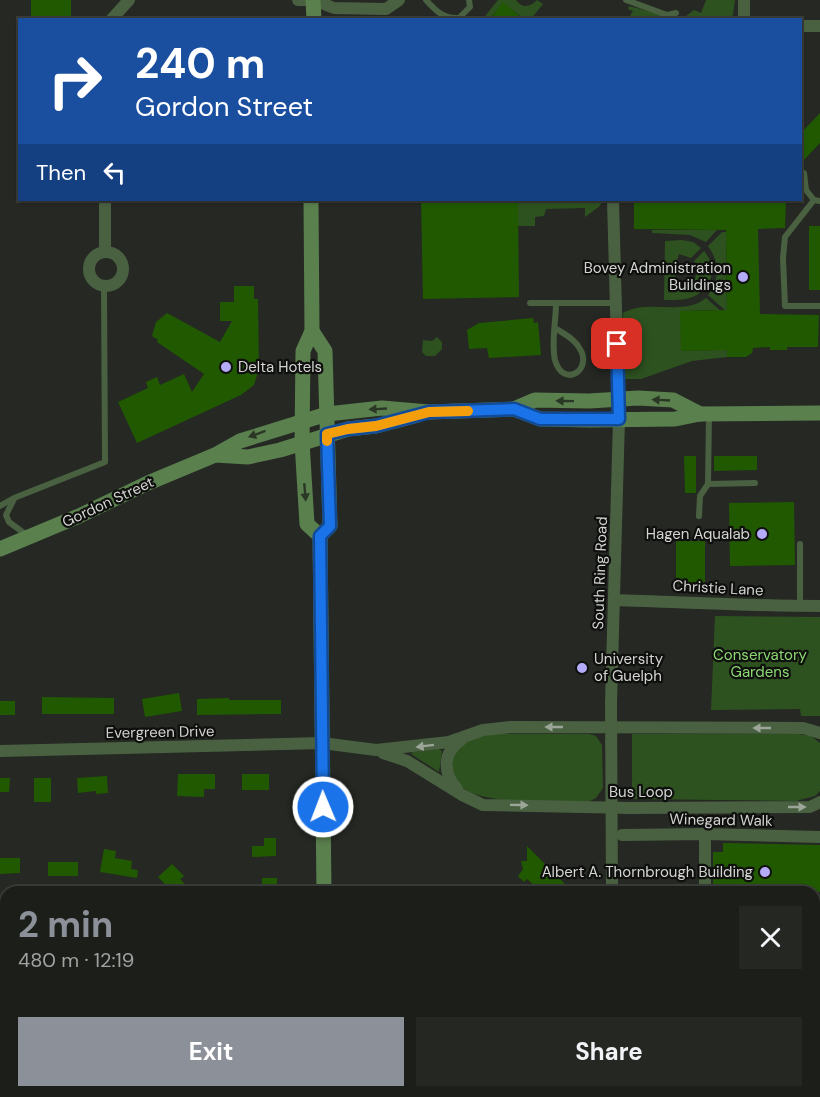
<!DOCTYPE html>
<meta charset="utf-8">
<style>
body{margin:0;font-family:"DM Sans",sans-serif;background:#252723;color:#f1f3f6;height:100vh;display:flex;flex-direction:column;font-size:22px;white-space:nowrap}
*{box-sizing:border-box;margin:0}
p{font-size:20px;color:#a0a2a2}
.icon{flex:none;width:33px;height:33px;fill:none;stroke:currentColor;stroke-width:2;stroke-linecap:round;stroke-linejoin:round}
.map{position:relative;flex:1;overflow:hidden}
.panel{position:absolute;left:0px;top:886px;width:820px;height:212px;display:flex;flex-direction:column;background:#1c1e1a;border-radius:18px 18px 0 0;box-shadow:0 2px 4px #0004,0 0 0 2px #3a3c39}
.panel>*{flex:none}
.hud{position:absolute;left:18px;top:18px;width:784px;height:183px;border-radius:0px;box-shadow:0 2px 4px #0004,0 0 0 2px #3a3c39;background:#1a4fa0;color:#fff;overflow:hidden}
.pin{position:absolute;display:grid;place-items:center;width:51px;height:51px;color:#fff;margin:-26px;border-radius:12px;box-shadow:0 3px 9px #0006}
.me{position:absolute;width:66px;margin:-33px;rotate:359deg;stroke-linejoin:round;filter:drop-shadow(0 0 4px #0008)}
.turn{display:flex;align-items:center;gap:21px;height:126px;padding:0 18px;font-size:27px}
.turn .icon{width:78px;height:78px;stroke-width:2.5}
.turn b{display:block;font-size:42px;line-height:51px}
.then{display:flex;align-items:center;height:57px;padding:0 18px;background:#0003;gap:12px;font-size:22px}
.round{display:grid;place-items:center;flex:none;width:63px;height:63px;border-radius:0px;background:#252723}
.head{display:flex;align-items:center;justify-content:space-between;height:102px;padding:0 18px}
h1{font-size:36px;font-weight:700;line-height:45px;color:#8c9099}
.action{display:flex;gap:12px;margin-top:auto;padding:12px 18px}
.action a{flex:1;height:69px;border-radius:0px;background:#8c9099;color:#fff;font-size:24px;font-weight:700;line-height:69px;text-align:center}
.action a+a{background:#252723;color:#f1f3f6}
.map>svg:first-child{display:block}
.green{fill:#2d5220}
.building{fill:#205900}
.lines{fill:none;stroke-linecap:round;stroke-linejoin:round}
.lane{stroke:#496041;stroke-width:6}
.street{stroke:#496041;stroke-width:12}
.secondary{stroke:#5a804e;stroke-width:15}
.oneway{fill:#293724}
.oneway2{fill:#9ca698}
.route-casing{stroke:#114b97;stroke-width:15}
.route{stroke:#1a73e8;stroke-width:10}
.slow{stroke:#f59e0b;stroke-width:10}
.poi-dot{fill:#b4acf9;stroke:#0f100e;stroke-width:2}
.labels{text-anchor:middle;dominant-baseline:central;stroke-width:4.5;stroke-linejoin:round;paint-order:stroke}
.poi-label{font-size:15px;fill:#d3d5d2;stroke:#0f100e;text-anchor:end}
.street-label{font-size:15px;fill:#d3d5d2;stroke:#0f100e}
.park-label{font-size:15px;fill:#8bd871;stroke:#0f100e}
</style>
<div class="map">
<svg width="820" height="1097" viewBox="0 0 820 1097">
<rect width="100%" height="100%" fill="#252823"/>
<!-- green -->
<g class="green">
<path d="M498 0H516C522 9 531 7 537 0L543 4 531 19H524L503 3 489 19 482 20Z"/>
<polygon points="706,0 735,0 733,15 729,19 682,19 694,10 701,13"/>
<polygon points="629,6 679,19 628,19 633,11 628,9"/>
<polygon points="518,200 602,200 600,206 585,217 585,208 546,209 544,216 535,217 535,226 518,226"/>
<polygon points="652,230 717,230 706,242 690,235 652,233"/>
<path d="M722 232H739L726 241 727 312 708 295C720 278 720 263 708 246Z"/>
<path d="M682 240 693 242 701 248 691 258 679 254 674 271 677 288 692 285 700 293C689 301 677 300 664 300L665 241Z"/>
<path d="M704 251C715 264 714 278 704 291L694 282 698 269 694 261Z"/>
<path d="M706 298 723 313 716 310 681 311V351L716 350 726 334 727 357 692 361 641 379H624L623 313C648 298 683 317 706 298Z"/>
<polygon points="437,337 442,342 442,349 435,356 426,356 422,352 423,340 432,341"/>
<polygon points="715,616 820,617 820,716 801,716 800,709 711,710"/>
<path d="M491 734H589L596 736 602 745 603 788 596 798 590 801C560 800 461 810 451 774 450 770 451 764 451 760 452 742 477 738 491 734Z"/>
<polygon points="632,734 798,734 811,736 820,743 820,791 815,796 796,801 632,799"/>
<polygon points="439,749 442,751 439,772 411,754 413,752"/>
</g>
<!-- building -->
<g class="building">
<rect x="31" y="0" width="40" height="20"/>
<polygon points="503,2 524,20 489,20"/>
<polygon points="820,113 820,143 801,163 801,133"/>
<polygon points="421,200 518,200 519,297 423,299"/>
<polygon points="634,200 786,200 785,228 758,229 760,314 819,315 818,347 787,347 787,350 770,350 770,347 753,348 752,353 746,357 727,357 727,350 681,351 680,311 727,310 726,230 634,229"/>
<rect x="809" y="226" width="11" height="64"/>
<polygon points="234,286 254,286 254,299 258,299 259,369 254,385 241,395 137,443 118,402 148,388 146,382 157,377 160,385 184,374 192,392 204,374 157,342 158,340 152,336 156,322 167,313 220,342 232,321 220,321 220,302 234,302"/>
<polygon points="533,318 534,323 538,322 541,355 489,358 487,348 469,349 467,330 479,323"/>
<polygon points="684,456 696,456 696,493 685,493"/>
<polygon points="714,456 757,456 757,470 714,471"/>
<polygon points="794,502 795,565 730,566 729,503"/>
<rect x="676" y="541" width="29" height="43"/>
<polygon points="179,693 182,711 145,717 142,699"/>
<polygon points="42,697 114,698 114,714 42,714"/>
<polygon points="229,698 229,700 281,700 281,714 197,715 197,699"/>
<rect x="0" y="701" width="15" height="14"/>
<polygon points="178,774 215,774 215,789 204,789 204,797 177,796"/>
<rect x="242" y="774" width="27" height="16"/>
<polygon points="107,776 108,793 96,794 96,791 78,793 77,778"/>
<polygon points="0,778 10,778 9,792 0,792"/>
<rect x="34" y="778" width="17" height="24"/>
<polygon points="264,838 276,838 276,856 252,857 252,846 264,846"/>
<polygon points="723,843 820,845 820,892 713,892 713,852 723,852"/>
<polygon points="527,846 573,892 541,892 527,879 524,882 518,876 523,869 521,861 527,861"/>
<polygon points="104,849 116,851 115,858 132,861 131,869 138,870 137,878 100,872"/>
<polygon points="0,858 20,858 20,873 0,874"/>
<rect x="48" y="862" width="30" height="14"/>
<polygon points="172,864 184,876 180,879 192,892 173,892 158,877"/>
<rect x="262" y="878" width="15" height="14"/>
</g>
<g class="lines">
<!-- lane -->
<g class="lane">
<path d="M426 0C436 11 443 19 459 18L470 7 469 0"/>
<polyline points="626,0 667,15 676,13"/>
<polyline points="804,173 806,190 814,200 820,201"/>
<polyline points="814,200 785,237 783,258 785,306 820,306"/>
<polyline points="530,303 616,303"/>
<path d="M555 328C564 334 575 339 580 349 593 370 563 389 555 360 551 343 556 321 556 303"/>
<polyline points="708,484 755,483"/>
<polyline points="14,499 6,515 9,522 28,536"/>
<polyline points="0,506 14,498 105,462 104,286"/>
<polyline points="699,516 700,496 708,484 709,415"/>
<polyline points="800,544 800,606"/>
<polyline points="814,1092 820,1092"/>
<polyline points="785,1097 791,1092"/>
</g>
<!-- street -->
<g class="street">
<polyline points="298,0 313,0 334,8 386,9 399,0"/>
<polyline points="744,0 744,20"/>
<polyline points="111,20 129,0"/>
<polyline points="801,26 820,26"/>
<polyline points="105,252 105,200"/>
<circle cx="106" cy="269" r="17"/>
<path d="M614 600C683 602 751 606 820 606"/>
<polyline points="0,751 322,743 376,750 449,742 483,730 511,727 803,728 820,733"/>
<polyline points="383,753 407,761 462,795 483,805 630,808 810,807 820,802"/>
<path d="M457 789C443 773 442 753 461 740"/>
<polyline points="622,835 705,834 820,837"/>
<polyline points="612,892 611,703 619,419 613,200"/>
<polyline points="705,892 705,834"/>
<polyline points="0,910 6,910"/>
<polyline points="0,1064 6,1063"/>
<polyline points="706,1092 706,1097"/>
<polyline points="167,1097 167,1092"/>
<polyline points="614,1097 614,1092"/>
<polyline points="738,1097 738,1092"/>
</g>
<!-- secondary -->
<g class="secondary">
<polyline points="313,0 314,20"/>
<polyline points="311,200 312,331 303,351 302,442 307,524 320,536 324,892"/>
<polyline points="312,331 325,351 330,526 320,536"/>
<polyline points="514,409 540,419 590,420 675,419 700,414 820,413"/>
<polyline points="215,455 248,457 280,450 348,429 376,426 418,415"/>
<polyline points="0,549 79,516 148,483 215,455 240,441 327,414 382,408 429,412 514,409 535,400 589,401 638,398 673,400 700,414"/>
<polyline points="327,1097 327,1092"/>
</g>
</g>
<!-- one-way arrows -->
<defs><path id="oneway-solid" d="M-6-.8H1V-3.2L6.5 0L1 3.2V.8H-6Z" transform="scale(1.5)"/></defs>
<g class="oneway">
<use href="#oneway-solid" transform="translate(661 400) rotate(-177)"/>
<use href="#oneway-solid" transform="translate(565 401) rotate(-179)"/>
<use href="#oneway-solid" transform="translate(378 409) rotate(177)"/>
<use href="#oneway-solid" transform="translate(257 434) rotate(160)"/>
<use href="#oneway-solid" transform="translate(305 492) rotate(85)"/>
</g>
<g class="oneway2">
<use href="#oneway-solid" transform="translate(554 727) rotate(180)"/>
<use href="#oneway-solid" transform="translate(762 728) rotate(180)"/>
<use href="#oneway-solid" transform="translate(425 746) rotate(173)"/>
<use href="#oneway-solid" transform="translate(519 805) rotate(1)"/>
<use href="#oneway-solid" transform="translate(797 807)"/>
</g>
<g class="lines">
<defs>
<polyline id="route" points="323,807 320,536 330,526 327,434 348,429 376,426 429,412 514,409 540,419 619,419 617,344"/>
</defs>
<!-- route casing -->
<use href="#route" class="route-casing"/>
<!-- route -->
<use href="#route" class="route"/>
<!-- slow -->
<polyline class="slow" points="327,441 327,434 348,429 376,426 429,412 468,411"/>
</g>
<!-- markers -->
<g class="poi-dot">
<circle cx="743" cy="277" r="6"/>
<circle cx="226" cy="367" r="6"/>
<circle cx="762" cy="534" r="6"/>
<circle cx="582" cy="668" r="6"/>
<circle cx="765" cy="872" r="6"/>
</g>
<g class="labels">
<!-- poi labels -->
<g class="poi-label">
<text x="731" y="268">Bovey Administration<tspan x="731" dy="17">Buildings</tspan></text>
<text x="238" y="367" text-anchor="start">Delta Hotels</text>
<text x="750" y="534">Hagen Aqualab</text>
<text x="594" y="659" text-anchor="start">University<tspan x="594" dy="17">of Guelph</tspan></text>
<text x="753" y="872">Albert A. Thornbrough Building</text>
</g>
<!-- street labels -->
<g class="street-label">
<text transform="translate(108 502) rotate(-25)">Gordon Street</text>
<text transform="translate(600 573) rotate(-88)">South Ring Road</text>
<text transform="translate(718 588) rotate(3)">Christie Lane</text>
<text transform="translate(160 732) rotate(-1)">Evergreen Drive</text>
<text x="641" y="792">Bus Loop</text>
<text transform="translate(721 820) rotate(1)">Winegard Walk</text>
</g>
<!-- park labels -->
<g class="park-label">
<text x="760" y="655">Conservatory<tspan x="760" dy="17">Gardens</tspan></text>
</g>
</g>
</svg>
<div class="pin" style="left:617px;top:344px;background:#d93025"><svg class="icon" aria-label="arrive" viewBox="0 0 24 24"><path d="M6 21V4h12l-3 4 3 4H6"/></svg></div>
<svg class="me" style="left:323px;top:807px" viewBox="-20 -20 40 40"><circle r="17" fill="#1a73e8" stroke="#fff" stroke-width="3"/><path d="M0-11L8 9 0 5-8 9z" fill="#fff"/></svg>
<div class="hud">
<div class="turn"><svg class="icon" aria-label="right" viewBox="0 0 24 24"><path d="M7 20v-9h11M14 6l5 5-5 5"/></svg><div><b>240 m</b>Gordon Street</div></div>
<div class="then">Then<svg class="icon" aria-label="left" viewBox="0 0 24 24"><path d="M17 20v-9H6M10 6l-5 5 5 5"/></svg></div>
</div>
<section class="panel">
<div class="head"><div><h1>2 min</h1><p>480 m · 12:19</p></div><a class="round"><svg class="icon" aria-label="close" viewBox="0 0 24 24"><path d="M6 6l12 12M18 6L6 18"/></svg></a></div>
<div class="action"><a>Exit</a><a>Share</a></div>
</section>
</div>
